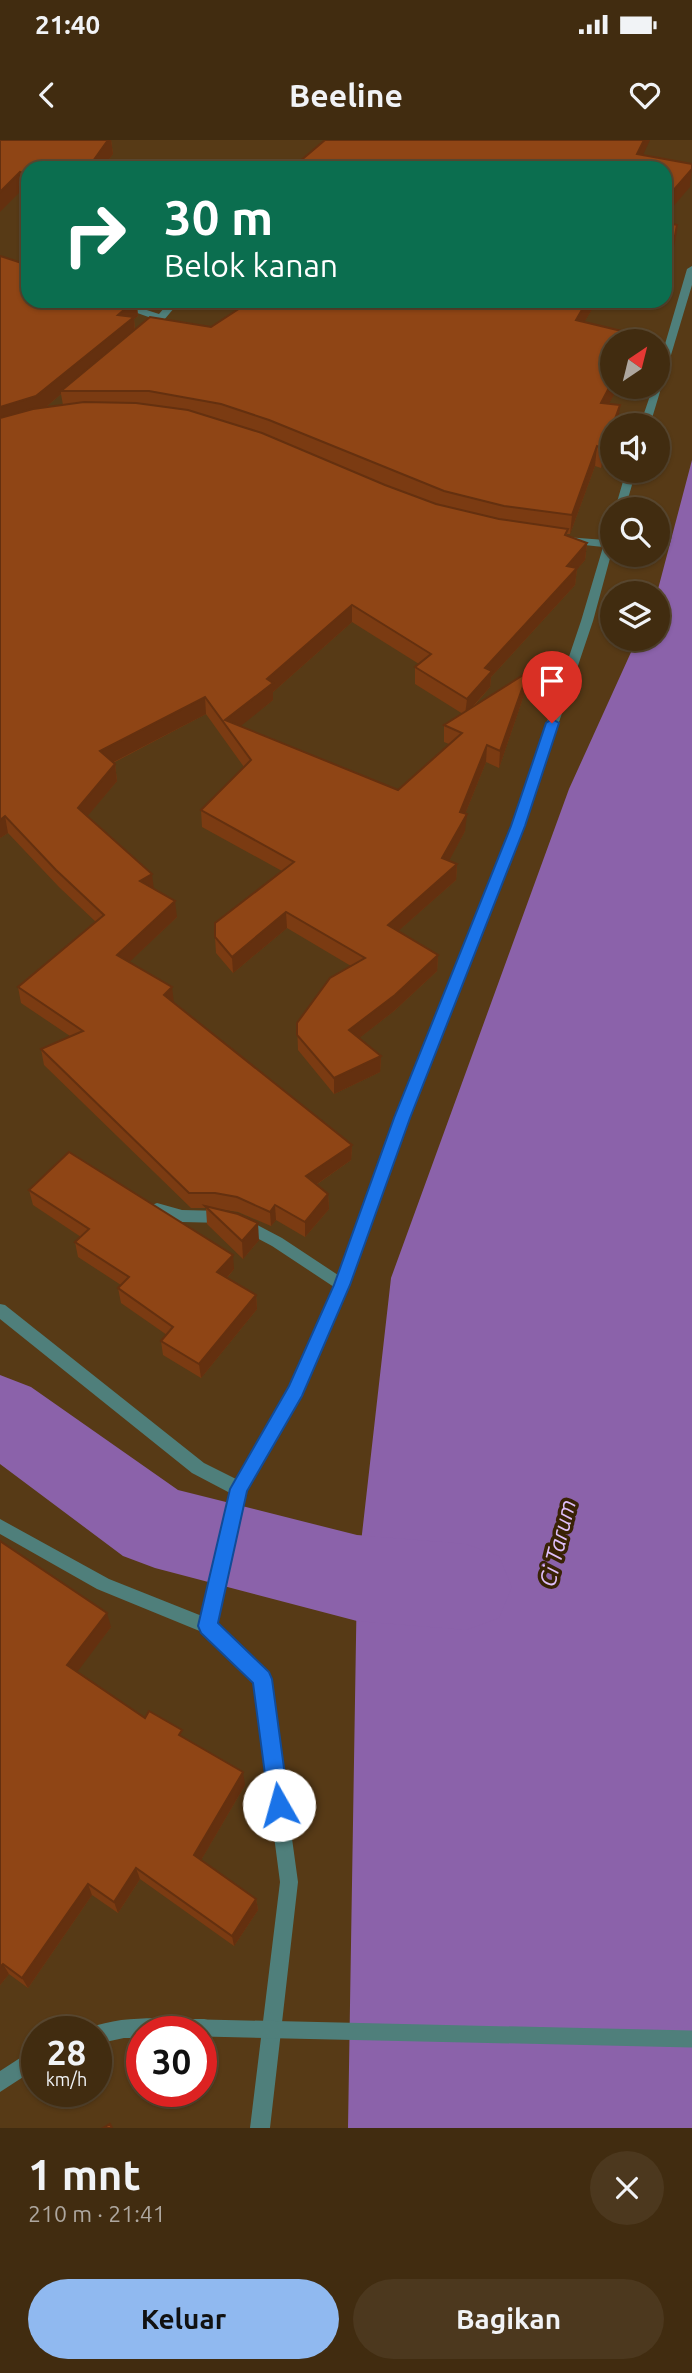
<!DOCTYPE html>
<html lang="id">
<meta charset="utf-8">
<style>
body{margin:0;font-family:Ubuntu,sans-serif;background:#4c381e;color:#f1f3f6;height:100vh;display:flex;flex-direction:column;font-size:26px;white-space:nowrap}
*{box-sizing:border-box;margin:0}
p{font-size:23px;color:#aea79f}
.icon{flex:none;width:38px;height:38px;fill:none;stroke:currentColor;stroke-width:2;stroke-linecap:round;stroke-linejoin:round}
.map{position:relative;height:1988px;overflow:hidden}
.panel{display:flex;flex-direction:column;background:#412c10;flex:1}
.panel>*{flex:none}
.banner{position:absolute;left:21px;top:21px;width:651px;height:147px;border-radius:21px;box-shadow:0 2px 5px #0004,0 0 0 2px #5a4830;background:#0b6e4f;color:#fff;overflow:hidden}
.needle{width:46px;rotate:35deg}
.controls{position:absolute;left:600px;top:189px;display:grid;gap:14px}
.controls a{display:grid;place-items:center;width:70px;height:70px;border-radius:50%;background:#412c10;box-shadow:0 2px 5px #0004,0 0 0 2px #5a4830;font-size:35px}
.speed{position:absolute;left:21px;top:1876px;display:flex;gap:14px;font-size:35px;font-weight:700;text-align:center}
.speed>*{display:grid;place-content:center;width:91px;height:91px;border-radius:50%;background:#412c10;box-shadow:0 2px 5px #0004,0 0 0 2px #5a4830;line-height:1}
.speed small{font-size:18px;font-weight:400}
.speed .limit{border:10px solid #d22;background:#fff;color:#111}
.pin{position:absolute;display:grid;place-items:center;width:60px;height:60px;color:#fff;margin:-72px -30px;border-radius:50% 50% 50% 0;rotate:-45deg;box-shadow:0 0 7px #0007}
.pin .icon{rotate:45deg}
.me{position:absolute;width:77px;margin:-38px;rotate:353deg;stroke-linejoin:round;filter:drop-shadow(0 0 5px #0008)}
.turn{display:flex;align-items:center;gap:24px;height:147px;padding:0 28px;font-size:32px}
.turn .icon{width:91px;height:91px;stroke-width:2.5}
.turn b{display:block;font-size:49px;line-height:60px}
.round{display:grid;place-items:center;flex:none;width:74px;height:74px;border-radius:37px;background:#4c381e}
.headline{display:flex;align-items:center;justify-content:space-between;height:119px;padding:0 28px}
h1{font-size:42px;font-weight:700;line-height:52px}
.primary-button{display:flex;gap:14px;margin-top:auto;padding:14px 28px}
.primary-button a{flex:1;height:80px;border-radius:42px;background:#90b9f0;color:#111;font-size:28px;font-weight:700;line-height:80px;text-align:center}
.primary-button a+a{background:#4c381e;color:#f1f3f6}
.status{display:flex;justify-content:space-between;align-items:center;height:49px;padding:0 35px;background:#412c10;direction:ltr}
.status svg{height:19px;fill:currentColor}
header{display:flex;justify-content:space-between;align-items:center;height:91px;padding:0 28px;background:#412c10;font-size:32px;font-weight:700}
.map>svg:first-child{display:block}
.water{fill:#8b62aa}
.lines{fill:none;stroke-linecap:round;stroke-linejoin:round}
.river{fill:#8b62aa;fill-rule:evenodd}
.street{fill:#4f7f7b;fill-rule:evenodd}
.street-bridge{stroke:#4f7f7b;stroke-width:17}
.wall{fill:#7b3b12;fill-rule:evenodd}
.shaded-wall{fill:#64300f}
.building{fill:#8f4515;stroke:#64300f;stroke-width:2}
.route{fill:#1a73e8;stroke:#114b97;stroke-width:2}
.labels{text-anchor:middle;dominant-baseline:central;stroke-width:7;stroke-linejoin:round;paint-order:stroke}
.water-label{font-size:23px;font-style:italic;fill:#e0c0fb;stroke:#392205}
</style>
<div class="status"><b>21:40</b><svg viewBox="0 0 49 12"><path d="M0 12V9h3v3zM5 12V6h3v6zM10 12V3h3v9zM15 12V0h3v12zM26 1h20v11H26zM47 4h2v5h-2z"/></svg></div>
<header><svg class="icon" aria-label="back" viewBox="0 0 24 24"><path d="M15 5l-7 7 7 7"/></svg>Beeline<svg class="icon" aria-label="heart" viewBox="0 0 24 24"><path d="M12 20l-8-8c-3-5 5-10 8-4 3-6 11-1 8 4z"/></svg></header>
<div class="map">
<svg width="692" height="1988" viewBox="0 0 692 1988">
<rect width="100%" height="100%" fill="#573a16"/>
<!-- water -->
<polygon class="water" points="692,320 692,1988 348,1988 357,1438 391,1138 569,649 637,499 658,499 657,453"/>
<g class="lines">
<!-- river -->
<polygon class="river" points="0,1235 31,1247 178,1350 357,1395 466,1404 499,1416 512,1447 499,1478 466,1490 357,1481 155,1428 123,1416 0,1324"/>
<!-- street -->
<g class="street">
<polygon points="692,126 692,145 650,285 640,285 653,247 658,247 658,228 687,129"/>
<polygon points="104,161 119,161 159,174 170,161 180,161 164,180 146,195 141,192 154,179"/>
<polygon points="626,331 636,331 625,369 615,369"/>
<polygon points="612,391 612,411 593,481 524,686 409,978 349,1145 301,1256 247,1351 217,1483 268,1533 270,1539 298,1742 270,1988 250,1988 280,1742 254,1543 202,1492 97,1449 0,1394 0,1379 109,1439 202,1476 230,1353 192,1333 0,1179 0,1164 5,1165 204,1323 236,1339 290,1247 334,1147 272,1106 238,1088 236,1084 238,1080 243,1078 248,1080 282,1098 338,1135 395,978 512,686 581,481 603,407 566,403 561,400 566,397 605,400 608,392"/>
<polygon points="157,1063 182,1070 224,1071 229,1073 231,1077 229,1081 224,1083 182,1082 152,1073 150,1069 152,1065"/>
<path d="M204 1879 211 1881 213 1888 211 1895 201 1897V1892H142V1898H124L96 1904V1892H88L89 1888C124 1874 167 1879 204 1879Z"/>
<polygon points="37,1907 37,1928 0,1952 0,1931"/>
</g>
<!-- street-bridge -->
<polyline class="street-bridge" points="204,1888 692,1899"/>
</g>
<!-- wall -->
<g class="wall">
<polygon points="0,0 111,0 113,14 102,28 28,28 28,51 23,49"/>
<polygon points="665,82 674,104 666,147 665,147"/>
<path d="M0 116 28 161H148V167L137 163 138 176 134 179 135 190 211 187 251 161H597L584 182 612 247H618L609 263 618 284 612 285V299L601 328 595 326 570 394H567V396L587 403 585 420 577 429 575 445 491 537 490 547 473 567 528 532 526 549 499 628 486 622 465 674V691L449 720 457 724 456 740 398 791 438 815 437 831 394 871 359 898 381 916 380 932 334 954 298 910 297 883 351 826 287 788 233 833 216 813 215 797 282 731 202 687 201 670 244 627 206 574 113 623 115 624 117 641 87 676 153 749 177 777 129 822 174 863 352 1005 351 1020 316 1045 328 1054 329 1069 305 1097 276 1080 271 1086 238 1072 212 1068 259 1100 243 1119 207 1084 206 1068H191L44 925 41 909 70 896 21 863 18 847 96 782 59 747 8 693 0 698ZM61 254 63 265 46 267ZM352 482 419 524 415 527V544L463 574 444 585V602L449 604 398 650 240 586 273 560V552Z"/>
<polygon points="29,1050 234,1129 227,1138 256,1155 257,1169 201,1238 163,1215 161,1201 167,1195 121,1163 118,1148 121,1145 78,1117 75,1102 81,1097 33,1065"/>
<polygon points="0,1401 111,1487 77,1531 145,1578 184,1598 245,1645 201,1720 256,1759 258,1770 234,1806 140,1739 118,1773 92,1755 28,1848 9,1834 0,1845"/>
</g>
<!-- shaded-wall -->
<g class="shaded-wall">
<polygon points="108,0 111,0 113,14 102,28 88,28"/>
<polygon points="644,0 650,0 637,28 637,14"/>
<polygon points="692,29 690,47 665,76 665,60"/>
<polygon points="20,32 23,49 0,72 0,52"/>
<polygon points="134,161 136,161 138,176 134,179 135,194 61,251 61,254 39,273 0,285 0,267 118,175"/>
<polygon points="587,161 597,161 574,199 576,180"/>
<polygon points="612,242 612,247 618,247 599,282 601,263"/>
<polygon points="620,265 618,285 613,285"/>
<polygon points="612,286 612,299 601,328 604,309"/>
<polygon points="597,306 595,326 570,394 572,375"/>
<polygon points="587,403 585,420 577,429 575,445 491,537 490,547 465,575 467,559 485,528"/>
<polygon points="352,465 352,482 273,552 273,560 231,594 225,580 267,539"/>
<polygon points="528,532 526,549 499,628 500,611"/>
<polygon points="205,557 206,574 102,628 100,611"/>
<polygon points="487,605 486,622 459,689 460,672"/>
<polygon points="115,624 117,641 81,684 78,668"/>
<polygon points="467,674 465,691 442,734 442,718"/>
<polygon points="5,676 8,693 0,698 0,680"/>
<polygon points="457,724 456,740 387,801 388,785"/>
<polygon points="152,734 154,750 140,741"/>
<polygon points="175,761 177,777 120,831 117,815"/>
<polygon points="286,772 287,788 233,833 232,817"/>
<polygon points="438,815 437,831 394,871 349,906 349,890"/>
<polygon points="172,847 174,863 164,855"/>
<polygon points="381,916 380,932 334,954 334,938"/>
<polygon points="352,1005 351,1020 307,1051 306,1036"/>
<polygon points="328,1054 329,1069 305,1097 305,1082"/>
<polygon points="275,1065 276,1080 271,1086 270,1072"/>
<polygon points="258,1083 259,1100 243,1119 242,1101"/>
<polygon points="233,1115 234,1129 219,1147 217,1132"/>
<polygon points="256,1155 257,1169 201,1238 199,1224"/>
<polygon points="107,1473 111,1487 72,1539 67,1525"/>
<polygon points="243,1632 245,1645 197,1727 194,1715"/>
<polygon points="136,1728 140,1739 118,1773 114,1762"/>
<polygon points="88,1744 92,1755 28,1848 22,1838"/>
<polygon points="256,1759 258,1770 234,1806 232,1796"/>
<polygon points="3,1824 9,1834 0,1845 0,1827"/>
</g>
<!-- building -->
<g class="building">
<polygon points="0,0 108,0 88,28 28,28 28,35 20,32 0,52"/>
<polygon points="325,0 644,0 637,14 692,24 692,29 665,60 665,28 292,28"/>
<polygon points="665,82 677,85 669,128 665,127"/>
<polygon points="0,116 25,124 28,121 28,161 134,161 118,175 134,177 36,256 0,267"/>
<polygon points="251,161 587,161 576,180 638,195 634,201 612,201 612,242 601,263 620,265 604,309 597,306 572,375 504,366 444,351 269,280 221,264 149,251 61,251 150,177 211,187"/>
<polygon points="84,262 136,263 188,270 262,293 385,345 436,364 499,379 568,389 565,395 587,403 567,426 577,428 485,528 492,531 467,559 415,527 431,514 352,465 267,539 273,543 225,580 398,650 462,593 444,585 528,532 500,611 487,605 460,672 467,674 442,718 457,724 388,785 438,815 395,855 349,890 381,916 334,938 297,895 297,883 330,838 365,818 286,772 232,817 215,797 215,783 294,722 201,670 251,620 205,557 100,611 115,624 78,668 152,734 140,741 175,761 117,815 172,847 164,855 352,1005 306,1036 328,1054 305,1082 275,1065 270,1072 237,1057 215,1053 189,1053 41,909 83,891 18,847 104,775 56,730 5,676 0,680 0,278 33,269"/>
<polygon points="69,1012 233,1115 217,1132 256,1155 199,1224 161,1201 173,1187 118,1148 129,1137 75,1102 89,1089 29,1050"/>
<polygon points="205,1066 238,1074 258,1083 242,1101"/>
<polygon points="0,1401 107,1473 67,1525 145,1578 149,1571 182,1590 179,1595 243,1632 194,1715 256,1759 232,1796 136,1728 114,1762 88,1744 22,1838 3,1824 0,1827"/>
<polygon points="110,1984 112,1988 103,1988"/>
</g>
<!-- route -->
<polygon class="route" points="552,579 559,583 525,686 410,978 350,1145 302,1256 247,1351 218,1483 269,1532 272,1539 289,1665 286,1673 279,1675 272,1673 269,1665 253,1543 201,1493 198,1486 230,1349 289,1246 334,1145 394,978 511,686 546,583"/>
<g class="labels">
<!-- water labels -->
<g class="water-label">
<text transform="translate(557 1403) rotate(-76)">Ci Tarum</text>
</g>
</g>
</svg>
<div class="controls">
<a><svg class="needle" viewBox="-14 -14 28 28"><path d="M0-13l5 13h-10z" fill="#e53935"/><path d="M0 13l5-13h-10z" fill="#aea79f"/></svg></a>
<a><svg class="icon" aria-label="sound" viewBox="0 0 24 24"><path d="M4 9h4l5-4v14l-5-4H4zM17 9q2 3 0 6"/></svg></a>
<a><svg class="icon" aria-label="search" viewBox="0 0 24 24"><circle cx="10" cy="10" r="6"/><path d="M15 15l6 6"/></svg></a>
<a><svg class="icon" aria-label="layers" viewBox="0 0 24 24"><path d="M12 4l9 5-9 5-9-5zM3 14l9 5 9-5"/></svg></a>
</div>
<div class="speed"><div>28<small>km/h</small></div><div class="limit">30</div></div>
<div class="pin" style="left:552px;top:583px;background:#d93025"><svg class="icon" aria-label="arrive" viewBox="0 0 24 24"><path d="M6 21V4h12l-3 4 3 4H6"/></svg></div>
<svg class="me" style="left:279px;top:1665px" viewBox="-20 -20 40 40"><circle r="19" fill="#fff"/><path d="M0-13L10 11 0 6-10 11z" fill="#1a73e8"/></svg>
<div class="banner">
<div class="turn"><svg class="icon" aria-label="right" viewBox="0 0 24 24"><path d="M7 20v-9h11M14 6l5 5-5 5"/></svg><div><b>30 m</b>Belok kanan</div></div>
</div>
</div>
<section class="panel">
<div class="headline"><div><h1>1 mnt</h1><p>210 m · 21:41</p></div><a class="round"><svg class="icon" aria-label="close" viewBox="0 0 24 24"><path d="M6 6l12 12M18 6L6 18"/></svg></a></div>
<div class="primary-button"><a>Keluar</a><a>Bagikan</a></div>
</section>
